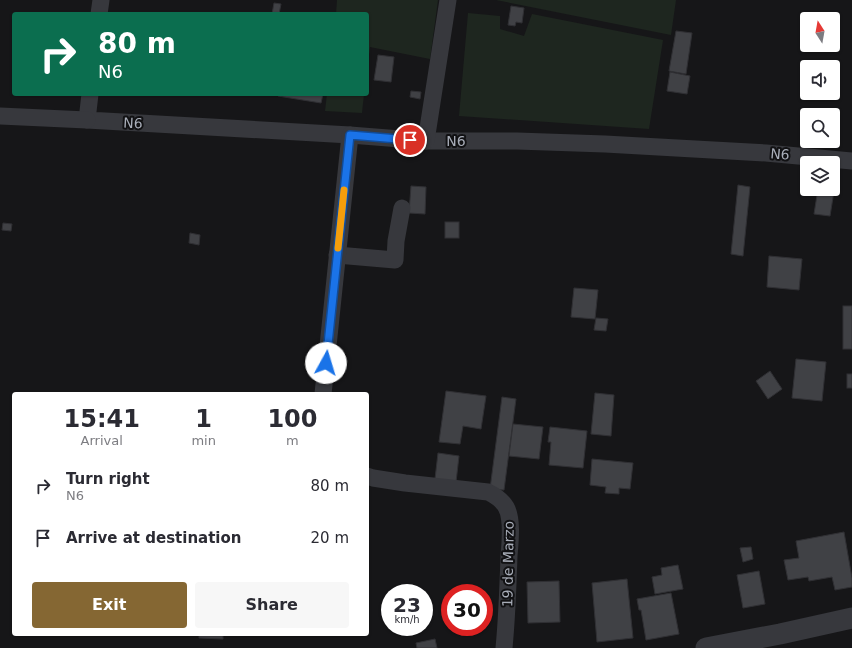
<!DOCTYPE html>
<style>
body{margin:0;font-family:"DejaVu Sans",sans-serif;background:#f7f7f7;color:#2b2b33;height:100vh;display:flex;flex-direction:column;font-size:15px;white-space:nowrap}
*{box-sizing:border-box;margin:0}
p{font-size:13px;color:#7c7c81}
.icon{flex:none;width:22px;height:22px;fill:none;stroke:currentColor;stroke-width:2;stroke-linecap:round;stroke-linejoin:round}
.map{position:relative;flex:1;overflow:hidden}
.drawer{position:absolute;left:12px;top:392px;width:357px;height:244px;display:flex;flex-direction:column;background:#fff;border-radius:4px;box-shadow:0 1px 3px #0004}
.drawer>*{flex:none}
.hud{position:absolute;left:12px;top:12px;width:357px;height:84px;border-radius:4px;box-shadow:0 1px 3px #0004;background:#0b6e4f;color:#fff;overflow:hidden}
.needle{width:26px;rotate:349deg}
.buttons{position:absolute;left:800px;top:12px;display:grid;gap:8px}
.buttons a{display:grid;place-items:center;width:40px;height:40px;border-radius:4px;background:#fff;box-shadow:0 1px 3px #0004;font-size:20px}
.speed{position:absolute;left:381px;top:584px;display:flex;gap:8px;font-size:20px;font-weight:700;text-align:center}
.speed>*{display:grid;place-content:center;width:52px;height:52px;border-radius:50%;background:#fff;box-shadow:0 1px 3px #0004;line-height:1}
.speed small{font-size:10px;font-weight:400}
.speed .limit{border:6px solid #d22;background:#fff;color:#111}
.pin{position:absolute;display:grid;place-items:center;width:34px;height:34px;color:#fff;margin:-17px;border:2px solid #fff;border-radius:50%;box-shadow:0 1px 4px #0007}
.me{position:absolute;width:44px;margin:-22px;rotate:6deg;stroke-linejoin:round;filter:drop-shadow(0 0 3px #0008)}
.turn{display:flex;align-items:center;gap:14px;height:84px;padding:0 20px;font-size:18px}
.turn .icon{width:52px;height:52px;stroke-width:2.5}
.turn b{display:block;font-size:28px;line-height:34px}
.eta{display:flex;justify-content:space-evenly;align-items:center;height:68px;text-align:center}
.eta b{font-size:24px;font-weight:700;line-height:28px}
.button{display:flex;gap:8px;margin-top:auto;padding:8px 20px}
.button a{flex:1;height:46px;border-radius:4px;background:#856733;color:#fff;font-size:16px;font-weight:700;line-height:46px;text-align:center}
.button a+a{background:#f7f7f7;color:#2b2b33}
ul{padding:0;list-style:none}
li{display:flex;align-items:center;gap:12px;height:52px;padding:0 20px}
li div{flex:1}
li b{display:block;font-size:15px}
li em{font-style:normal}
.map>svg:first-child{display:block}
.green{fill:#1e261f}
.building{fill:#404145;stroke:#303034}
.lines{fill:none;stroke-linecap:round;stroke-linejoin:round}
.minor{stroke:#37383d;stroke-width:17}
.tertiary{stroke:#37383d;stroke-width:21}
.route-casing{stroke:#114b97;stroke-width:10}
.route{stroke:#1a73e8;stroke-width:7}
.slow{stroke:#f59e0b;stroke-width:7}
.labels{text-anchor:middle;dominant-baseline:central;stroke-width:4;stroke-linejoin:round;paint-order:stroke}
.street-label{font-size:14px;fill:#a8adb8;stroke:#111113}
</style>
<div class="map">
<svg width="852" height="648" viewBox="0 0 852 648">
<rect width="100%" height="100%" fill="#161618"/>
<!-- green -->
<g class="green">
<polygon points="337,0 438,0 430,59 370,47 367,71 367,14 336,14"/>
<polygon points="496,0 676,0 671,35"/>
<polygon points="468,13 500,16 500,29 524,36 532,14 663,40 649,129 459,116"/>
<polygon points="327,94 364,94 362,113 325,111"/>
</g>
<!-- building -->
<g class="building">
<polygon points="274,3 281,4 279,14 272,14"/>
<polygon points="511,6 524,8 522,23 516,22 515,26 508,25"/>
<polygon points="676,31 692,33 686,74 669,71"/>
<polygon points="378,55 394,57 391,82 374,80"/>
<polygon points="670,72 690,76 687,94 667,91"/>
<polygon points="411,91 421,92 420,99 410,97"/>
<polygon points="278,94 323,94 321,103 278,96"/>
<polygon points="738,185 750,187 743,256 731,254"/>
<polygon points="833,185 835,185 830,216 814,214 818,189 833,189"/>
<polygon points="411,186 426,187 425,214 409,213"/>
<rect x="445" y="222" width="14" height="16"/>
<polygon points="3,223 12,224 11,231 2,230"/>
<polygon points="190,233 200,235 199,245 189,243"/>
<polygon points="769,256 802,259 799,290 767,287"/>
<polygon points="574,288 598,290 595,319 571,317"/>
<rect x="843" y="306" width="9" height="43"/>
<polygon points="596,318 608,319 606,331 594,330"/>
<polygon points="796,359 826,362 822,401 792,398"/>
<polygon points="770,371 782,389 768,399 756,381"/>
<rect x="847" y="374" width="5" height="14"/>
<polygon points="446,391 486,396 481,429 463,426 460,444 439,442"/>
<polygon points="595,393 614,395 611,436 591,434"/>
<polygon points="502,397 516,399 504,490 490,489"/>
<polygon points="513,424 543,427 539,459 509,456"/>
<polygon points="550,427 587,431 583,468 549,465 551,442 548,442"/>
<polygon points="438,453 459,456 456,482 435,479"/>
<polygon points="592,459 633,463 630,489 619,488 619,494 605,493 606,487 590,485"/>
<polygon points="844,532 852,578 852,587 835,590 832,577 809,581 808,577 788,580 784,560 799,558 796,541"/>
<polygon points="751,547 753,559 743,562 740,548"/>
<polygon points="678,565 683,589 655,594 652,577 662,575 661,568"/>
<polygon points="759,571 765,604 743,608 737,575"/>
<polygon points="627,579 633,638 597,642 592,583"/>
<polygon points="559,581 560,622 528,623 527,582"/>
<polygon points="671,593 679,634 646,640 641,610 639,610 637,599"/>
<polygon points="199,634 223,634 223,639 199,638"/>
<polygon points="435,639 437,648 417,648 416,643"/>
</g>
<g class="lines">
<!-- minor -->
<g class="minor">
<polyline points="99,14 101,0"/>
<polyline points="90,94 87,120 350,135 426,141 517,141 605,144 766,153 852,161"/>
<polyline points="0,116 87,120"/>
<polyline points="426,141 448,0"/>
<polyline points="337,255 395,260 396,241 402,208"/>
<polyline points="323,394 350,135"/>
<path d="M367 476 373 478 405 483 488 492C494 495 502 500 506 507 513 519 510 543 509 556 508 587 507 617 504 648"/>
</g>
<!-- tertiary -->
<polyline class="tertiary" points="706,648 780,634 852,618"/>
</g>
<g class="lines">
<defs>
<polyline id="route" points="326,363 350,135 410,140"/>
</defs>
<!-- route casing -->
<use href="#route" class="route-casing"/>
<!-- route -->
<use href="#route" class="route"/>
<!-- slow -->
<polyline class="slow" points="338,248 344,190"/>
</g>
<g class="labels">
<!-- street labels -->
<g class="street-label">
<text transform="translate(133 123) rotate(3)">N6</text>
<text x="456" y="141">N6</text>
<text transform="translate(780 154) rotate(5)">N6</text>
<text transform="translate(508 564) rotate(-89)">19 de Marzo</text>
</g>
</g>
</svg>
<div class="buttons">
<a><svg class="needle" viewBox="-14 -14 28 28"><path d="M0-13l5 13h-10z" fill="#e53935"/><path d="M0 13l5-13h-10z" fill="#7c7c81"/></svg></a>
<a><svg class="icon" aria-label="sound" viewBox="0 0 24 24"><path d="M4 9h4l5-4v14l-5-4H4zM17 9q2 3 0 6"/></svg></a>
<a><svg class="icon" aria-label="search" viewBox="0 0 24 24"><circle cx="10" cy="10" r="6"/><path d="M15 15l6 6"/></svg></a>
<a><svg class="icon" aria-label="layers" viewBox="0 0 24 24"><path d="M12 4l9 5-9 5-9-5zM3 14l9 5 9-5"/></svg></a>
</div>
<div class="speed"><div>23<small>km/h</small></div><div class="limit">30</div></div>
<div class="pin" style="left:410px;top:140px;background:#d93025"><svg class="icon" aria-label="arrive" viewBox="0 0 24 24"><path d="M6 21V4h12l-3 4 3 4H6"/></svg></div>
<svg class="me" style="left:326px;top:363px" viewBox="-20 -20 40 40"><circle r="19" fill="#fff"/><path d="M0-13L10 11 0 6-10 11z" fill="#1a73e8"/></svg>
<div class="hud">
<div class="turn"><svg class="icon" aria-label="right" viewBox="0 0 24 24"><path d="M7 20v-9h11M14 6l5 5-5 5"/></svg><div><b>80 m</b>N6</div></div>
</div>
<section class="drawer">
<div class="eta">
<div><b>15:41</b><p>Arrival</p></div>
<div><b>1</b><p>min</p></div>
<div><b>100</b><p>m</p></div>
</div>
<ul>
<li><svg class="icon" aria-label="right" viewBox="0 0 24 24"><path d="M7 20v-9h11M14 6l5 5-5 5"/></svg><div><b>Turn right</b><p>N6</p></div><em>80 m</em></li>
<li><svg class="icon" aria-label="arrive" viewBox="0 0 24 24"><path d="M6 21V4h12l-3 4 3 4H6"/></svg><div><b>Arrive at destination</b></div><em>20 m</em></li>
</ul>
<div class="button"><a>Exit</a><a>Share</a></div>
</section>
</div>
